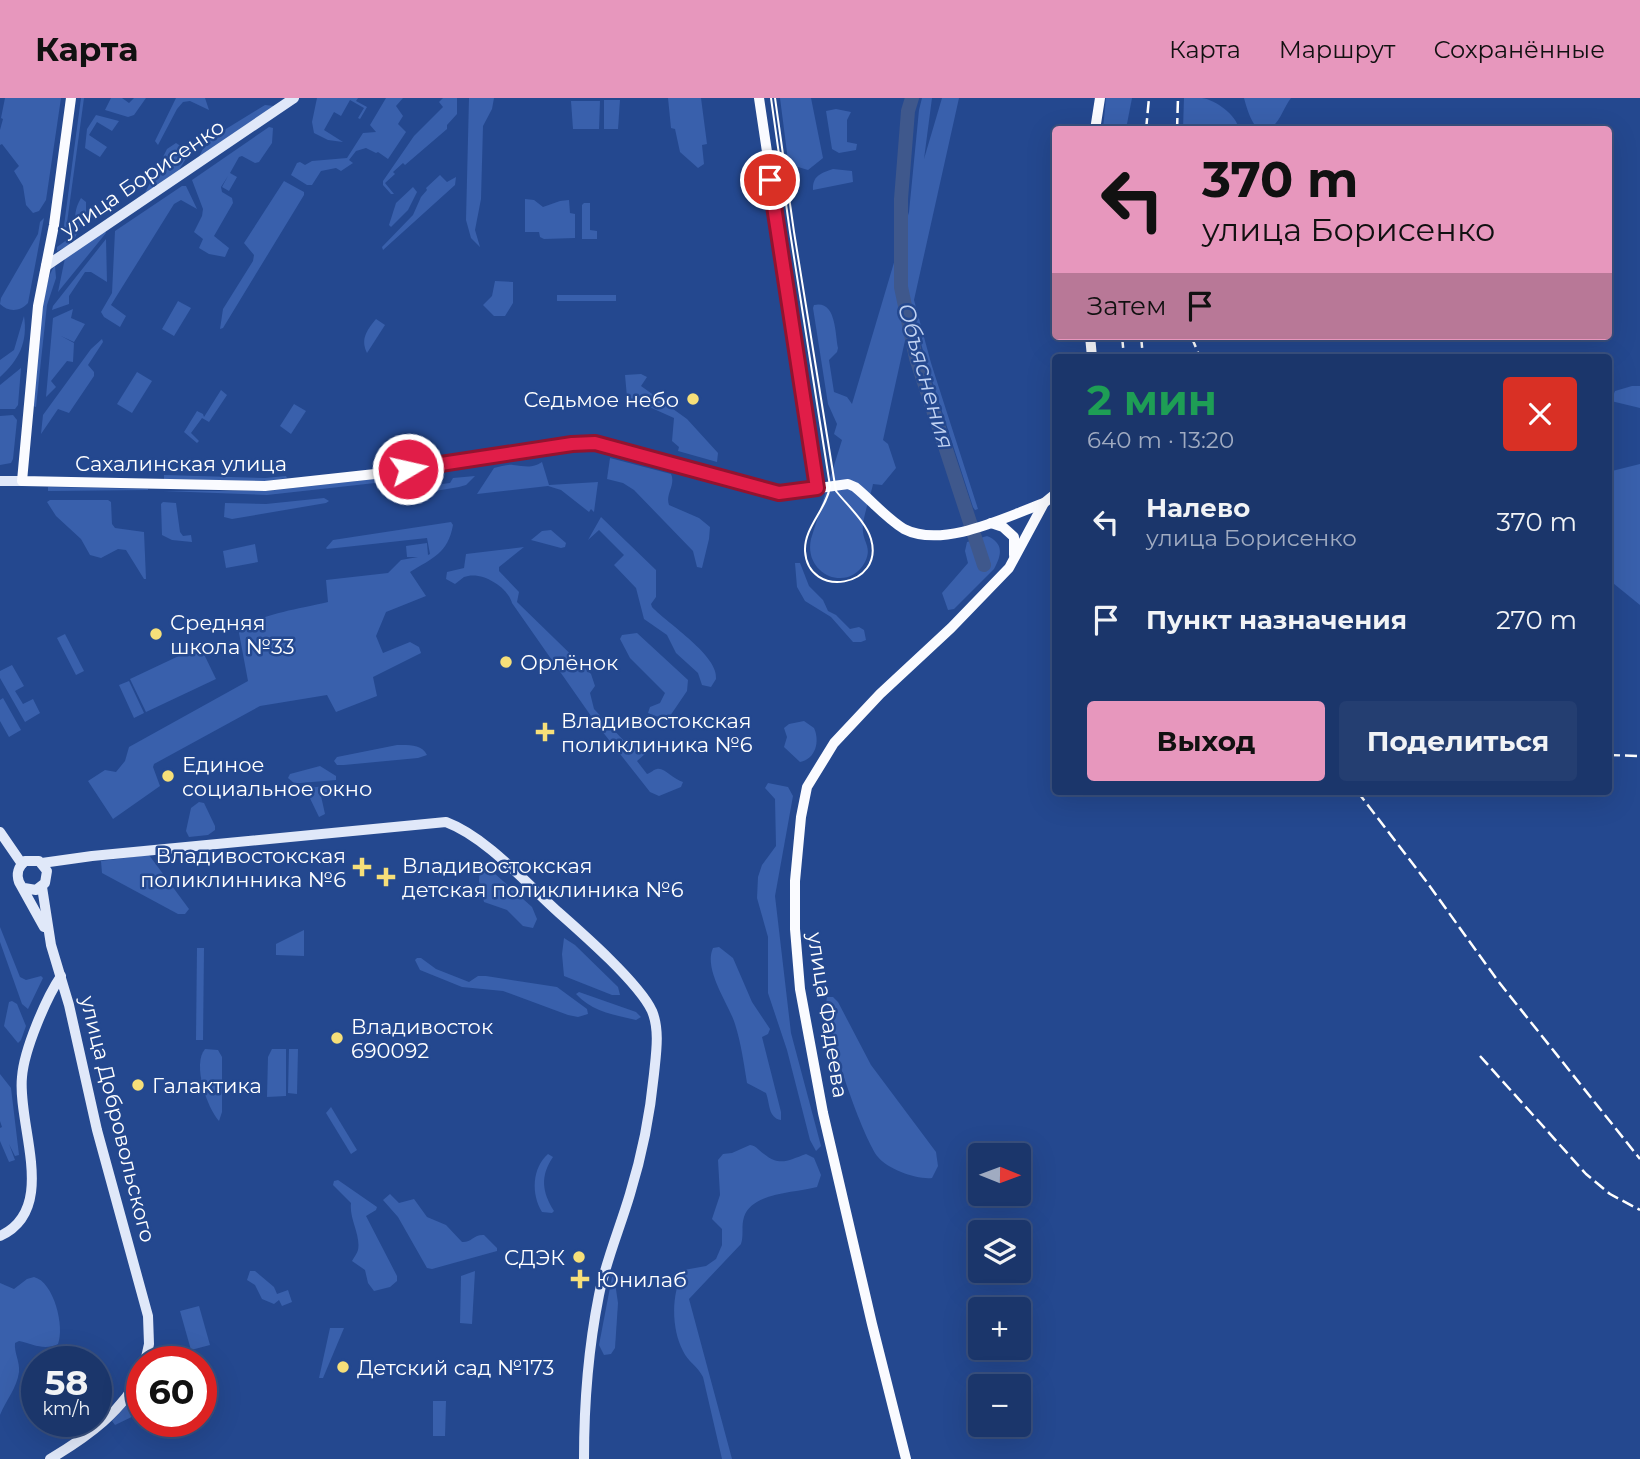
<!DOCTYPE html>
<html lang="ru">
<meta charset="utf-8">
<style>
body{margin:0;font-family:Montserrat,sans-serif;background:#243e71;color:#f1f3f6;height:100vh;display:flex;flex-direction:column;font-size:26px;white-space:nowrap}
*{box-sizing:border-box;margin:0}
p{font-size:23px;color:#a0abc1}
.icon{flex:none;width:38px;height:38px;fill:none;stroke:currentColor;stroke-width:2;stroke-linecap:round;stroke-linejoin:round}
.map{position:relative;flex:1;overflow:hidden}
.sheet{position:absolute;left:1052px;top:256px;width:560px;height:441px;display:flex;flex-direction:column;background:#1b366b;border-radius:7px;box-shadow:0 7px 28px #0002,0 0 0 2px #39507e}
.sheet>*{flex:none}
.top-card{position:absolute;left:1052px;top:28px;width:560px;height:214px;border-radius:7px;box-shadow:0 7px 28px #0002,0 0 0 2px #39507e;background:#e797bd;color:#111;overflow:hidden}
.needle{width:46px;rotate:91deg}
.buttons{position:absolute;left:968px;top:1045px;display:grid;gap:14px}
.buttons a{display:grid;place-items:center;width:63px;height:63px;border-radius:7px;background:#1b366b;box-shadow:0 7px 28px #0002,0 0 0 2px #39507e;font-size:35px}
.speed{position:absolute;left:21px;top:1248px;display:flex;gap:14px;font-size:35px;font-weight:700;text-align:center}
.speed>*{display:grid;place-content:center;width:91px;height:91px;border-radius:50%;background:#1b366b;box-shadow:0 7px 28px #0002,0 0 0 2px #39507e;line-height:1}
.speed small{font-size:18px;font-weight:400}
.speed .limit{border:10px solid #d22;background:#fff;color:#111}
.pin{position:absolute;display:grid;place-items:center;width:60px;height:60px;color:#fff;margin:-30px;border:4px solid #fff;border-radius:50%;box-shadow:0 2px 7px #0007}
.me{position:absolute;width:77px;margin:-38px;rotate:81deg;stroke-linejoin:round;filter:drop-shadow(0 0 5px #0008)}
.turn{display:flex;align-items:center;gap:24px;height:147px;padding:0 35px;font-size:32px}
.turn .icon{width:91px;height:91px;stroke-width:2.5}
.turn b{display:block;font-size:49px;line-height:60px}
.then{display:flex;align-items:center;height:66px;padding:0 35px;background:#0003;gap:14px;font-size:26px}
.round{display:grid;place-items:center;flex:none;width:74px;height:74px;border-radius:7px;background:#243e71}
.head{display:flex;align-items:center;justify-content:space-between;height:119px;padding:0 35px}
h1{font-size:42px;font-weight:700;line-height:52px;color:#1e9e55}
.action{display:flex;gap:14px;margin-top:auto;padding:14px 35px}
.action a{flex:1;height:80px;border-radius:7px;background:#e797bd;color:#111;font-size:28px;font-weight:700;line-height:80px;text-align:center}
.action a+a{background:#243e71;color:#f1f3f6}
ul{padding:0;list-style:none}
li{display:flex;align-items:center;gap:21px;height:98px;padding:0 35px}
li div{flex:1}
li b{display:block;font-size:26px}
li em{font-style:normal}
header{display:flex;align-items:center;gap:42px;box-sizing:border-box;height:98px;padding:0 35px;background:#e797bd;color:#111}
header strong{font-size:33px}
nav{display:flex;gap:38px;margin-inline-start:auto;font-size:24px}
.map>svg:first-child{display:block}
.green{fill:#3960ac}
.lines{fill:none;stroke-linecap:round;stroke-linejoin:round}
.river{stroke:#3f588c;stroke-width:14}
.secondary{stroke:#e0e8f9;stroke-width:10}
.primary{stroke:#fafbff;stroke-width:10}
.tram{stroke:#fff;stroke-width:2}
.rail{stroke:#fff;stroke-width:2.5;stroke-dasharray:12 5;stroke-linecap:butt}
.route-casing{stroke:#92132f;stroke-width:18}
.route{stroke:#e11d48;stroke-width:12}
.poi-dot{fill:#f6df79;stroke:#24488f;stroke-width:2.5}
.labels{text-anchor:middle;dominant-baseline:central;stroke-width:5;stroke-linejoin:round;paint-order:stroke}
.street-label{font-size:21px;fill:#fff;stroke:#24488f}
.poi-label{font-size:21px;fill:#fff;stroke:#24488f;text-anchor:start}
.water-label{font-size:23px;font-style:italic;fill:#c1d2f2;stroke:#24488f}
</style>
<header>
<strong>Карта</strong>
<nav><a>Карта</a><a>Маршрут</a><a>Сохранённые</a></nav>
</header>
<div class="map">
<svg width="1640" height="1361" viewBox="0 0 1640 1361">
<rect width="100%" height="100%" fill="#24488f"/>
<!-- green -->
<g class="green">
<polygon points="5,0 61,0 46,102 39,113 33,115 26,107 23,88 14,73 19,68 2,46 0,47 0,32 3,21 1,20"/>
<polygon points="81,0 84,0 66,132 63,135"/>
<polygon points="111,0 122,0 129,5 134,0 146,0 134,17 128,19 105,12"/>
<polygon points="176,0 205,0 209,12 190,3 183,4 177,11 158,47 155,43"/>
<polygon points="317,0 358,0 356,3 367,9 360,21 358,20 364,10 350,2 341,18 334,14 324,32 343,44 328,42 314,35 312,24"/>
<polygon points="386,0 403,0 396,8 403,18 398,26 406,34 388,61 378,54 376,55 366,50 356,53 349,62 353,65 341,73 336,70 321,73 312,87 307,87 291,77 297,65 300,64 305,67 312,63 347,60 363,35 376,34 370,27"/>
<polygon points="443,0 457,0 457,16 447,27 447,31 405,67 403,65 393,74 395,76 385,85 394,96 391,96 383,87 383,83 414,38 443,9 439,4"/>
<polygon points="469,0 494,0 492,11 483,28 481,101 475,132 480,149 471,140 466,122"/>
<polygon points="668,0 701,0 707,46 702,47 704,66 698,70 680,54 675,31 671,30"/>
<polygon points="780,0 811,0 823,60 808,72 798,69 789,70"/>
<path d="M922 0H932L924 61 942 0H959L914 202 931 265 978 411 975 412 973 409 926 264 912 211 883 342 888 346 896 370 882 387 873 386C871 397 861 423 863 434 864 445 872 450 865 464 848 496 803 476 811 441L842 342 834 336 837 326 828 306 813 210 814 207C836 202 835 234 838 250L837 254 829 262 834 294 847 299 852 306 909 114 919 12Z"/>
<polygon points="1106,0 1132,0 1126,31 1103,31"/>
<path d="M1184 0C1190 0 1196 0 1202 0 1216 2 1236 17 1239 31H1183Z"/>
<path d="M1244 0H1291C1284 9 1281 21 1273 28 1256 45 1247 11 1244 0Z"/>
<polygon points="604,2 620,2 618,31 604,31"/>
<polygon points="571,3 600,3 599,31 573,31"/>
<polygon points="265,7 274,8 199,59 210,36 221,34"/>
<polygon points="836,11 851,14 847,22 847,44 857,46 856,52 839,55 832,51 826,13"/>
<polygon points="96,17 119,23 112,33 97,24 89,37 107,49 100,59 85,50 87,31"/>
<polygon points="269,29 273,30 272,45 259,64 255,65 242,58 239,59 230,75 237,79 229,93 222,89 228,78 221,89 222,94 232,100 233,105 214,138 229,150 225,159 209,156 199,150 203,141 194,134 202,118 203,111 192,82"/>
<polygon points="176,45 190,54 179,72 145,95 167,51"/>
<path d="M833 71 852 73 853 84 813 92C812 78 821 75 833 71Z"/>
<polygon points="440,77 447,84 456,79 455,87 383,152 382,149 413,117 421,99 427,92 426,90"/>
<polygon points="284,83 304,94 304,97 223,230 220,231 223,211 253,163 254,157 244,145"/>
<polygon points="182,88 186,88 197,111 181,102 174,106 111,207 126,218 120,229 104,219 101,214 112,195 115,133"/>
<polygon points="413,89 417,94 408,112 391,129 389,127 396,105"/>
<path d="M81 100 86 104V116L72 146 57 153V149C87 130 67 123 81 100Z"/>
<polygon points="525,101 534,102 543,109 560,103 569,102 570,115 575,116 575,140 544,141 540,139 539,134 525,134"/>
<polygon points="584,105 590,105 590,132 597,133 597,141 582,141 582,107"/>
<path d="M44 120 28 205C20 214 8 214 0 206L1 200 38 136 40 124Z"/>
<polygon points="105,133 106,135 58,194 65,160"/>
<polygon points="106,141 107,184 91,174 85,174 69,198 69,206 52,212 53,208"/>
<path d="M55 168 56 180 47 207 36 309 33 308C36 282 40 182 55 168Z"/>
<polygon points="495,183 513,184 513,205 505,218 494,218 483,207 492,198"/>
<rect x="557" y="197" width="59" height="6"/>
<polygon points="178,203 191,210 174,238 162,231"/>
<polygon points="73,211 71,220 85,226 74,244 61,238 74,245 73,264 67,263 51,283 56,289 46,299 53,220"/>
<path d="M24 218C28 244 19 262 0 279V262L14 252Z"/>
<path d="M376 221 385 227 367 255C360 241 367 232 376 221Z"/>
<polygon points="102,241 103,244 88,267 94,274 94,278 69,315 58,311 41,336 43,317 91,251"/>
<polygon points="21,270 18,307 15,311 0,311 0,287"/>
<polygon points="137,274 152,283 132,315 117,306"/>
<polygon points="641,276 647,279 641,288 687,321 718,355 717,364 678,353 679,349 672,343 674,320 627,299 625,277"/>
<polygon points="1632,288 1640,288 1640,310 1611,303 1615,293"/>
<polygon points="221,292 227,297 209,324 202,320 191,335 199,343 197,345 184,334 197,313 203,316 204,319"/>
<polygon points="294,306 306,313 291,336 280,328"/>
<polygon points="13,317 17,322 13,361 11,365 0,367 0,318"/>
<polygon points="571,338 600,341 571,341 442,359"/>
<path d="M610 360 671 376C676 387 665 396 669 407L699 420 710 429 709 441 702 470 697 469 693 453 634 392 623 385 607 381Z"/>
<path d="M542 364 549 387 598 384 594 414 591 411 589 414 561 392 548 388 477 396 494 370C500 369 508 366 513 367 525 368 531 371 542 364Z"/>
<polygon points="1640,366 1640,507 1608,481 1608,374"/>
<polygon points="430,372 431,375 375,385 267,397 163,393 267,393 375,381"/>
<polygon points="164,377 265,380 286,378 287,380 266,383 164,381"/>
<polygon points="475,378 466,387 459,389 399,399 383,395 384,391 438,383 442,386 450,385 453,380"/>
<polygon points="48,389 148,391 148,392 48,393"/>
<polygon points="324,400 329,403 326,405 232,421 224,419 225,405 266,406"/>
<polygon points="50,402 108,402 111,404 112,426 115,430 144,434 146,481 144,481 126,452 118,451 101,460 90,457 81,441 56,418 47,404"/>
<polygon points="163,404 176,405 180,434 183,438 191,437 192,444 172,442 162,437 161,406"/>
<path d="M601 419 656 472V499L651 506 652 509C668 526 719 558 716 581L711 589 702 587 698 575 676 555 667 537 644 521 636 490 614 467 624 457 599 432 588 442Z"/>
<path d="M451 424 453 427C448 455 433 460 410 474L426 498 386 514 376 538 383 555 410 544 419 549 421 555 373 579 377 598 336 614 327 597 260 608 154 666 153 669 160 688 113 721 88 683 105 672 116 674 125 663 129 649 248 583 239 535C246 518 309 509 328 504L326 482 388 475 401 462 418 459H407L406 448 427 445 428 457 430 456 427 440 327 451 326 450 333 442Z"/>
<polygon points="551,432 566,445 565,449 561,450 531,442 542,433"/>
<path d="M987 438C1004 445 1002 457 994 471L954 511 948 512 942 495 968 465 965 453 967 444Z"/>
<polygon points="255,446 258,464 226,470 223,453"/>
<path d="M524 449 499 469V473L519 494 517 504 591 576 595 588 590 595 594 611 626 645 646 650 645 656 637 663 647 676C651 675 654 671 657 671 664 669 674 682 683 684L681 689 659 698 650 694 598 628 512 505C508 489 481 472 464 479 461 481 458 484 455 486L446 481 447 474 464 470 466 456Z"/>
<polygon points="795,465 800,465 809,488 823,502 828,513 836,517 850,531 859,529 864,532 866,542 861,544 853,544 831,519 805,503 797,489"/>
<polygon points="637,535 688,582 687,593 670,618 661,620 648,615 650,609 660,605 665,595 630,560 620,541 622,537"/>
<polygon points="65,536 84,573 76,577 57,540"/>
<polygon points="200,548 216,581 146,614 130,581"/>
<polygon points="12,567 24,588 15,593 23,606 33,601 40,615 25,624 0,580 0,573"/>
<polygon points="129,583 144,615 134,620 119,587"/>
<polygon points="3,600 21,632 9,639 0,623 0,602"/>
<path d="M804 623 814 630C820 643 816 661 800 664L784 649 787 639 784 630 789 626Z"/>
<path d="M397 647C408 647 422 646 427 657L418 660 344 667H337L334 663 337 659Z"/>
<polygon points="320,668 336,678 336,682 300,685 294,685 288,680 290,676"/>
<polygon points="768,685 788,689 793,698 775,798 791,935 821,1048 816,1053 810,1042 787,952 768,895 768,839 757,800 758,779 762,767 776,748 775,701 765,690"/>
<polygon points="328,688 327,694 321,698 325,716 319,719 305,690"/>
<polygon points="199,704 204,705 215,728 215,732 208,737 189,739 186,733 191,710"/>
<polygon points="149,757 189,811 185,816 178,816 102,775 101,763"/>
<polygon points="480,766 485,767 532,809 537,821 533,830 523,828 507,812 484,804 479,783"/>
<polygon points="0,829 20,879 26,882 41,878 43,880 28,911 22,906 0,844"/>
<polygon points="304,832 304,858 276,857 276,846"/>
<polygon points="564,840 575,847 618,889 620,897 612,897 564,878 562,856"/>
<path d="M719 849 733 860 752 904 770 931 768 936 762 939 781 1014V1022C768 1020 770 1005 766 995L747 985C744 966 741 945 735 926 729 906 703 872 713 850Z"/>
<polygon points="197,850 204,850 203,942 196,942"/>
<polygon points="417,860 421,860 436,871 469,884 478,878 486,878 557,889 587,911 588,916 578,919 568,917 503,893 462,889 420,872 415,862"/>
<path d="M579 894 636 914 641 919 636 922C614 917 591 913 576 896Z"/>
<path d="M827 899H833L838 904 871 967 936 1054 938 1068 932 1080C918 1082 887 1071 878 1059 862 1039 821 921 827 899Z"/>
<polygon points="12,903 17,906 26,928 21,942 18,945 4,928 9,904"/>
<path d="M205 951 218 952 222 959V1014L219 1023C207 1010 192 966 205 951Z"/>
<polygon points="272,951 286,951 286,998 267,999 268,959"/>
<polygon points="289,951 298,951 297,996 288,995"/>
<polygon points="0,976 11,990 19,1057 15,1058 9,1046 15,1062 9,1064 0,1043 0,1030 2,1029 0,1023"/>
<polygon points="331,1009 357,1052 351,1056 326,1015"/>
<path d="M750 1047C757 1048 758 1052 764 1056 780 1069 789 1062 806 1056L814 1060 821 1077 817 1089C796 1095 752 1094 744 1119 741 1128 744 1137 741 1146L689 1201 732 1361H722L703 1279C697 1267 688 1264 683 1253 671 1230 671 1195 684 1172L706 1168 716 1161 722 1147V1131L712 1121 720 1097 718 1062 723 1056 732 1055Z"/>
<path d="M548 1056 553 1059C540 1078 542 1094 554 1113L552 1115 542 1114C531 1096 532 1070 548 1056Z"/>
<path d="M338 1082 377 1109 376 1112 366 1118 397 1178V1183L390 1189 374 1193 368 1185 365 1172 352 1163C354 1159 357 1156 358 1152 361 1137 349 1121 351 1105L333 1087 334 1083Z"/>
<path d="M390 1096 399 1105 414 1101 427 1119 446 1127 462 1144C471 1145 474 1136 484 1137L497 1150V1153L432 1171 427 1170 398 1119 383 1102Z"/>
<polygon points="250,1173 255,1173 274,1189 277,1196 288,1192 292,1204 282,1208 279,1202 274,1206 262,1201 255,1187 247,1182"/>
<polygon points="475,1173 472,1226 460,1225 461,1178"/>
<polygon points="614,1178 618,1205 615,1250 611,1256 604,1257 599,1247 612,1179"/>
<path d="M34 1179C54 1184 65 1229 58 1246 44 1253 33 1246 19 1243L15 1245C14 1255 20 1263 19 1274 17 1290 6 1302 0 1317V1185L14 1191 27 1181Z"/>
<polygon points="199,1208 210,1247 191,1252 180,1213"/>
<polygon points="330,1230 344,1230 323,1280 319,1280"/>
<polygon points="142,1287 142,1314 115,1327 112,1323 135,1298"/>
<polygon points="433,1303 446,1303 445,1338 433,1338"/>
</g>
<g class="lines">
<!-- river -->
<polyline class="river" points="912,0 908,13 901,101 901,189 916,260 984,467"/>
<!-- secondary -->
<g class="secondary">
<polyline points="46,168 294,0"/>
<polyline points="0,383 22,383"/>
<polyline points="0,734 22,766"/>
<path d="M42 765 92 758 446 724C486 739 525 784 557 813 582 835 639 885 652 913 660 932 656 956 654 976 650 1017 642 1057 630 1096 620 1130 606 1162 599 1197 588 1252 584 1305 584 1361"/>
<polyline points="42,789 51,847 69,907 97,1032 148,1218 149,1246 145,1264"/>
<path d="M24 790 36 792 45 785 47 773 39 763H25C18 769 16 775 19 784L44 829"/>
<path d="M0 1138C59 1111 17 1028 22 979 24 952 46 900 61 878"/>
<path d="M50 1361C87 1339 124 1313 142 1273"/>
</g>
<!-- primary -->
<g class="primary">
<path d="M71 0 54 127 38 208 22 383 265 388 375 376 586 345 607 347 783 395 848 386 855 389C871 402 886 420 904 431 943 451 1006 419 1044 405"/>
<polyline points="759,0 817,390"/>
<polyline points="1095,32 1100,0"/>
<polyline points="1090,238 1092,259"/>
<polyline points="991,425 1003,429 1014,439 1014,457"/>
<polyline points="906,1361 872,1226 823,1015 800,891 795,831 795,783 801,719 807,689 834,645 880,596 951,530 1009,470 1044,405 1055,396"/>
</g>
<!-- tram -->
<path class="tram" d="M771 0 790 134 830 388C827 411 804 429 805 453 808 502 885 489 871 441 866 424 847 407 836 393L835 387 794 134 775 0"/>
<!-- rail -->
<g class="rail">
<polyline points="1146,32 1149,0"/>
<polyline points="1177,32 1178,0"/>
<polyline points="1122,238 1124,259"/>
<polyline points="1141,238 1143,259"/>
<polyline points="1191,238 1200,259"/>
<polyline points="1608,657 1640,658"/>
<polyline points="1357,693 1426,783 1498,883 1640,1061"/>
<polyline points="1480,958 1586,1076 1610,1096 1640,1112"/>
</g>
</g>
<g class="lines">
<defs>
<polyline id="route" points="408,371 572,346 595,345 779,395 817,390 770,82"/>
</defs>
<!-- route casing -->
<use href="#route" class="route-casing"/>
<!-- route -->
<use href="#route" class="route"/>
</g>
<!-- markers -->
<g class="poi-dot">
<circle cx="693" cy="301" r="7"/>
<circle cx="156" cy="536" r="7"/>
<circle cx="506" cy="564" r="7"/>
<path d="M541.5 623.5h7v7h7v7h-7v7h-7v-7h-7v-7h7z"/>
<circle cx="168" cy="678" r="7"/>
<path d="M358.5 758.5h7v7h7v7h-7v7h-7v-7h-7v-7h7z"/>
<path d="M382.5 768.5h7v7h7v7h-7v7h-7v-7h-7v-7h7z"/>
<circle cx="337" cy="940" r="7"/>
<circle cx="138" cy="987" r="7"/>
<circle cx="579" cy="1159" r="7"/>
<path d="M576.5 1170.5h7v7h7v7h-7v7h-7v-7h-7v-7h7z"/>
<circle cx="343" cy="1269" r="7"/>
</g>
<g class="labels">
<!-- street labels -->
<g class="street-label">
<text transform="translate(142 80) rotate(-34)">улица Борисенко</text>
<text x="181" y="365">Сахалинская улица</text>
<text transform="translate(828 917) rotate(81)">улица Фадеева</text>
<text transform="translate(118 1021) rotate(76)">улица Добровольского</text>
</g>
<!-- poi labels -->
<g class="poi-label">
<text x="679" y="301" text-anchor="end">Седьмое небо</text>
<text x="170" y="524">Средняя<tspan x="170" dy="24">школа №33</tspan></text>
<text x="520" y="564">Орлёнок</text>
<text x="561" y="622">Владивостокская<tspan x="561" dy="24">поликлиника №6</tspan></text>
<text x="182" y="666">Единое<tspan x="182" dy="24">социальное окно</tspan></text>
<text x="346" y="757" text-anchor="end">Владивостокская<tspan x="346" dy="24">поликлинника №6</tspan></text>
<text x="402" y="767">Владивостокская<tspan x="402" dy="24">детская поликлиника №6</tspan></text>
<text x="351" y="928">Владивосток<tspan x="351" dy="24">690092</tspan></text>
<text x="152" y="987">Галактика</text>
<text x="565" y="1159" text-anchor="end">СДЭК</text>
<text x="596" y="1181">Юнилаб</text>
<text x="357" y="1269">Детский сад №173</text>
</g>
<!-- water labels -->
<g class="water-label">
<text transform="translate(926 278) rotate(74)">Объяснения</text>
</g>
</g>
</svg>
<div class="buttons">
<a><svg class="needle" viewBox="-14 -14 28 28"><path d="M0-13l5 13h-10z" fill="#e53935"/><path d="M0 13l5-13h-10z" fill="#a0abc1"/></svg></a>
<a><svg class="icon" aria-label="layers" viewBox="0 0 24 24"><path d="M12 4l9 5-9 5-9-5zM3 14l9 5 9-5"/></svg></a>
<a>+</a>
<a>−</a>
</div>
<div class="speed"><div>58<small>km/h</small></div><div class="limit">60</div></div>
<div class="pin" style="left:770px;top:82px;background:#d93025"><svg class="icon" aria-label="arrive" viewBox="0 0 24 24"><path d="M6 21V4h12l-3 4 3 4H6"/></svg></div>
<svg class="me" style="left:408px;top:371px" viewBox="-20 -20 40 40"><circle r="17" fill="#e11d48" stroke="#fff" stroke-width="3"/><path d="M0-11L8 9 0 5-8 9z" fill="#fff"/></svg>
<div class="top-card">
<div class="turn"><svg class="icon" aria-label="left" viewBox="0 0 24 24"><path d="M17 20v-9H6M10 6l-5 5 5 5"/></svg><div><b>370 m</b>улица Борисенко</div></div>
<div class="then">Затем<svg class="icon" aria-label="arrive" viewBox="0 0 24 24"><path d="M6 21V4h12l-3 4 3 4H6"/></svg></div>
</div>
<section class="sheet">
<div class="head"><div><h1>2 мин</h1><p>640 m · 13:20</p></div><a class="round" style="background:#d93025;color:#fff"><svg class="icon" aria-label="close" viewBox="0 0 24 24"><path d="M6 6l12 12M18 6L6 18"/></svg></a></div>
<ul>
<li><svg class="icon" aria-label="left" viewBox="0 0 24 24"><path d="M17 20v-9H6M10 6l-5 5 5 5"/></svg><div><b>Налево</b><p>улица Борисенко</p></div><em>370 m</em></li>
<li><svg class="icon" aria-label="arrive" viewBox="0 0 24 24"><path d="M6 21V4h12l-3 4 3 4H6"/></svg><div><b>Пункт назначения</b></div><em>270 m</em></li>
</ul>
<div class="action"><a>Выход</a><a>Поделиться</a></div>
</section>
</div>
